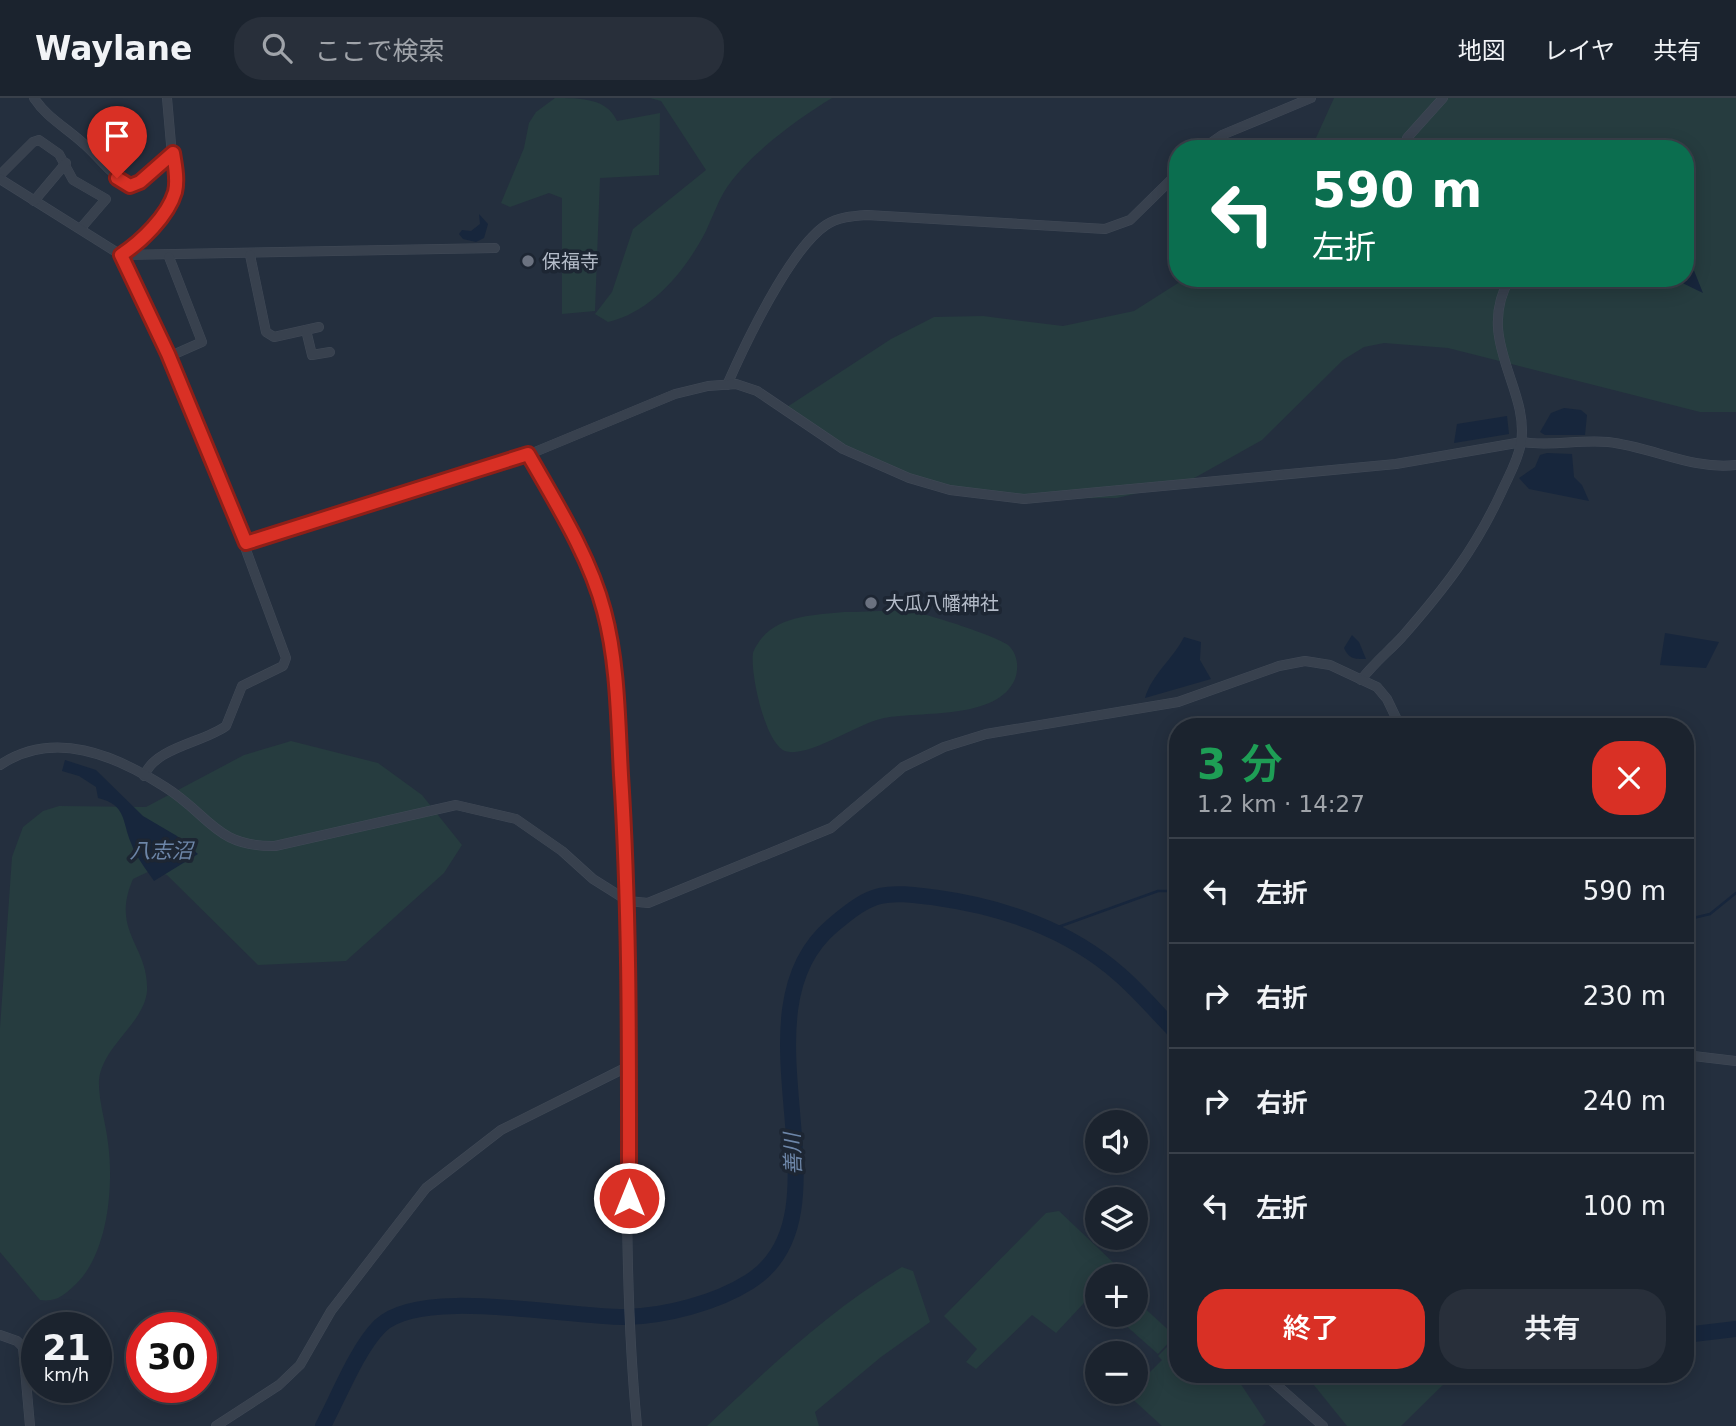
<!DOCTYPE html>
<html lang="ja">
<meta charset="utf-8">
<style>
body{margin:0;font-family:"DejaVu Sans","Noto Sans JP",sans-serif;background:#282f3a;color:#f1f3f6;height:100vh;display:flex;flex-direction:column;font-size:26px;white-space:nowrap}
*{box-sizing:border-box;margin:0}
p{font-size:23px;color:#a0a4aa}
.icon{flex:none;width:38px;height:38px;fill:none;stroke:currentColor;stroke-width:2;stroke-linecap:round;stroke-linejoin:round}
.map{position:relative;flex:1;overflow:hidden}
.panel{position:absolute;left:1169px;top:620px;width:525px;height:665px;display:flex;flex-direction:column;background:#1b232e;border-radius:28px;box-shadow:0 4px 18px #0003,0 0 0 2px #39404a}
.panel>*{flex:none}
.hud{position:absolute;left:1169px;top:42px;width:525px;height:147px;border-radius:28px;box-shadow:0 4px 18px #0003,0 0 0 2px #39404a;background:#0b6e4f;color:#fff;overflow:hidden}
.buttons{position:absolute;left:1085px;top:1012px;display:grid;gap:14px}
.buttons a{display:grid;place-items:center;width:63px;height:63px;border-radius:50%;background:#1b232e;box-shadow:0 4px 18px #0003,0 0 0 2px #39404a;font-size:35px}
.speed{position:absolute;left:21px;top:1214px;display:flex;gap:14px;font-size:35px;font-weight:700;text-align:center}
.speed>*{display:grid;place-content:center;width:91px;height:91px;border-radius:50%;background:#1b232e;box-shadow:0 4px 18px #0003,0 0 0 2px #39404a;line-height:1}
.speed small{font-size:18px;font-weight:400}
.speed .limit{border:10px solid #d22;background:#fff;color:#111}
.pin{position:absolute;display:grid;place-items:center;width:60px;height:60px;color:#fff;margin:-72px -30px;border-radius:50% 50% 50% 0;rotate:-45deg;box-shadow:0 0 7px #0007}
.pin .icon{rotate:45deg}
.me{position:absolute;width:77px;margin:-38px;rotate:0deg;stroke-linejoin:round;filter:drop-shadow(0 0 5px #0008)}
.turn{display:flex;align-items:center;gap:24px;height:147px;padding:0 28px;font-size:32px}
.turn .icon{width:91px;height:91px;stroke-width:2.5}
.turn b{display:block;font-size:49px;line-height:60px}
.round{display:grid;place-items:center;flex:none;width:74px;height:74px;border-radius:28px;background:#282f3a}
.summary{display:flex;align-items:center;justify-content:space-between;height:119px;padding:0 28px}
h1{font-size:42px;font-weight:600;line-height:52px;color:#1e9e55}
.button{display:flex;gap:14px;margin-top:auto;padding:14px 28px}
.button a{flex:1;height:80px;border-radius:28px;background:#d93025;color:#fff;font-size:28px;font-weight:600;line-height:80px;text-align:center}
.button a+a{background:#282f3a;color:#f1f3f6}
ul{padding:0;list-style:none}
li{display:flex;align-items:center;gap:21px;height:105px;padding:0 28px;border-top:2px solid #39404a}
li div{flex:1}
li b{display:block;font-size:26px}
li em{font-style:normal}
header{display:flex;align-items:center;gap:42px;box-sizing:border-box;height:98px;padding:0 35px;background:#1b232e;border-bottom:2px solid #39404a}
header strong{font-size:33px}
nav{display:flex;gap:38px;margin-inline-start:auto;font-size:24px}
.search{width:490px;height:63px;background:#282f3a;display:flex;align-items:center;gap:18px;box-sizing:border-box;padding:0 24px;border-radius:28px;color:#a0a4aa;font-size:26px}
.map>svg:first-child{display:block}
.green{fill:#263c3f}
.water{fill:#17263c}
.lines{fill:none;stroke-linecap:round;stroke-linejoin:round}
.stream{stroke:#17263c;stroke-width:2.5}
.river{stroke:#17263c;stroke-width:16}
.minor-casing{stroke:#414a57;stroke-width:10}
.minor{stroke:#38414e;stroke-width:9}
.route-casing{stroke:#8d1f18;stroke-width:18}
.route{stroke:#d93025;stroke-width:12}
.worship-dot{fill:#6b7280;stroke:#1d2633;stroke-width:2.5}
.labels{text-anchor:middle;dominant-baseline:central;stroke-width:7;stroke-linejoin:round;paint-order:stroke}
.poi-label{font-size:19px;fill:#b4bcc9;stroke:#1d2633;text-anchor:start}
.water-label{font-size:21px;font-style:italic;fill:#6d86a8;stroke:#1d2633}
</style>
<header>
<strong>Waylane</strong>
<div class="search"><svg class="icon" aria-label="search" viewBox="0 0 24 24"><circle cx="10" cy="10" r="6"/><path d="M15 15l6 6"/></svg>ここで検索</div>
<nav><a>地図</a><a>レイヤ</a><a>共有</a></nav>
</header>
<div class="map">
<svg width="1736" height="1328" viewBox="0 0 1736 1328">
<rect width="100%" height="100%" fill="#242f3e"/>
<!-- green -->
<g class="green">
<path d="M555 0C580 0 607 0 617 23L660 15 659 77 600 80 595 213 562 216V100L549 95 510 109 501 105 524 50 529 25 536 14Z"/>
<path d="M650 0H832C796 22 746 58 724 94 717 106 712 120 706 133 686 172 652 214 608 224L595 216 612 194 633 131 706 72 661 3Z"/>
<polygon points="1334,0 1736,0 1736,314 1700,314 1448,250 1384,245 1364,249 1343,262 1262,342 1189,383 1117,400 998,401 905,383 837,349 787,309 891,241 934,219 983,218 1063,228 1134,213 1186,180 1685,180 1685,51 1311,51"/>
<path d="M844 514C866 514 891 511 913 514 928 516 996 538 1008 547 1018 556 1019 570 1015 581 998 622 921 613 884 620 858 625 807 661 785 653 765 645 750 575 753 555 754 551 758 545 761 541 780 517 816 517 844 514Z"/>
<path d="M291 643 378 665 422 697 462 747 444 775 346 863 258 867 167 777 152 772 133 781C110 834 149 847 147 893 144 926 103 947 99 982 98 1001 106 1025 108 1045 114 1088 108 1155 76 1186 63 1198 57 1204 40 1202L0 1154V930L12 759 23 729 43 713 59 708 146 709 244 657Z"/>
<polygon points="1059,1113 1118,1169 1110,1178 1097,1178 1097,1191 1056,1235 1032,1217 976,1271 966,1264 977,1251 944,1218 1046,1115"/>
<path d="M902 1169 913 1173 930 1224 881 1259 815 1314 819 1328H707C768 1271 829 1212 902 1169Z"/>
<polygon points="1140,1206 1175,1238 1158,1256 1123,1225 1131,1216 1136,1216"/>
<polygon points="1178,1238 1178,1276 1234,1276 1266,1324 1262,1328 1162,1328 1127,1296 1136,1293 1136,1288 1162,1262 1158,1258"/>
<polygon points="1305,1276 1454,1276 1401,1328 1347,1328"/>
</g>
<!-- water -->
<g class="water">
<polygon points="479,116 488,126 484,140 476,144 463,141 459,136 462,132 471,133 480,126"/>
<polygon points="1685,155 1694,158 1693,170 1703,195 1672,180 1685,180"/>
<polygon points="1564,310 1581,312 1587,317 1585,337 1545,337 1540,334 1551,315"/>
<polygon points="1507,318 1509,336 1454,345 1457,326"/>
<polygon points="1547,355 1572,356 1574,379 1582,387 1589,403 1529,391 1519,380 1535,369 1540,357"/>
<polygon points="1665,535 1719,544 1706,570 1660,567"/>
<path d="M1352 537 1359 544 1366 561C1354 561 1349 561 1344 550Z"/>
<path d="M1184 539 1201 544 1200 562 1211 581 1145 600C1152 576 1173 561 1184 539Z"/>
<path d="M65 662 96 672 143 718 177 738 198 756 154 783C146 771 136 759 131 745 122 724 127 707 98 700L96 689 79 678 62 673Z"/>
</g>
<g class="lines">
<!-- stream -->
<g class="stream">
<polyline points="1685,822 1710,816 1736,795"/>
<polyline points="1050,832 1158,793 1178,793"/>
</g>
<!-- river -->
<g class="river">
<polyline points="1685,1237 1736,1231"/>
<path d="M323 1328C339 1298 357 1251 380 1228 420 1188 569 1220 626 1219 665 1218 716 1205 749 1184 858 1116 727 917 832 828 874 792 884 793 938 800 1003 809 1069 832 1119 876 1140 894 1158 916 1178 936"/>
</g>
<defs>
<g id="minor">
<path d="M34 0C47 20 67 30 84 46 100 60 111 77 130 88L140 84 173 55"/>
<polyline points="1202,51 1222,37 1311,0"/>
<polyline points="1405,51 1407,40 1443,0"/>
<polyline points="0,77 33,44 39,42 59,56 73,82 106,101 81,130"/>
<path d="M0 81 121 157 130 171 216 371 286 560 283 568 242 588 226 628C203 645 155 649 144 678"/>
<polyline points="34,103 66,65"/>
<polyline points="121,157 495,150"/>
<path d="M121 157C144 142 164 117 175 92L167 0"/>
<polyline points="250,157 266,234 274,239 319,229"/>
<polyline points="306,232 312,257 330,254"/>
<polyline points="168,259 202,244 169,159"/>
<path d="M727 287C745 246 790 151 826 127 838 119 853 118 867 117L1105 131 1130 122 1178 75"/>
<path d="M528 356C556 405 590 459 604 513 620 574 619 641 623 703 635 911 617 1121 637 1328"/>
<path d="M246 445 513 363 675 296 708 288 736 286 757 293 843 351 909 380 950 392 1024 401 1396 366 1522 344C1551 349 1579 341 1608 344 1653 349 1691 372 1736 367"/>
<path d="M1361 582C1373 566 1389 553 1402 539 1444 491 1474 453 1501 395 1508 379 1518 363 1521 345 1530 290 1474 242 1510 180"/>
<path d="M0 667C54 631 115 657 165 689 210 717 215 749 275 748L456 707 516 721 562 753 593 781 628 803 648 805 831 730 903 669 944 649 986 636 1178 604 1279 568 1305 563 1330 567 1377 589 1387 601 1400 628"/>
<polyline points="1685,957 1736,963"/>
<polyline points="0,1237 17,1243 23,1249 30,1328"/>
<polyline points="1264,1276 1323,1328"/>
<polyline points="216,1328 279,1287 300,1267 331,1213 426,1090 501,1032 629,968"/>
</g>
</defs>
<!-- minor casing -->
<use href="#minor" class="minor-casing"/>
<!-- minor -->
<use href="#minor" class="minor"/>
</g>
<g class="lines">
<defs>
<path id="route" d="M117 80 130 88 140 84 173 55C175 67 178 82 175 94 168 118 141 144 121 157L168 256 246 445 528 356C556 405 590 459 604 513 618 565 618 623 621 677 630 818 629 959 629 1100"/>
</defs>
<!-- route casing -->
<use href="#route" class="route-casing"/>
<!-- route -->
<use href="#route" class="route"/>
</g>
<!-- markers -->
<g class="worship-dot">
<circle cx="528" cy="163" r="7"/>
<circle cx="871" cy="505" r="7"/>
</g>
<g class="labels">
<!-- poi labels -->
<g class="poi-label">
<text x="542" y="163">保福寺</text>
<text x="885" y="505">大瓜八幡神社</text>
</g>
<!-- water labels -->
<g class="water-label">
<text x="161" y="753">八志沼</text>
<text transform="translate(793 1056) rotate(-92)">善川</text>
</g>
</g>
</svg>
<div class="buttons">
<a><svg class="icon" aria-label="sound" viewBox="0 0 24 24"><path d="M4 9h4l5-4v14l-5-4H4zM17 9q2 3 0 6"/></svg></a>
<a><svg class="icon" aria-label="layers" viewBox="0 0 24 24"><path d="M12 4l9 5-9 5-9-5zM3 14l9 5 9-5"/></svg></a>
<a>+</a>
<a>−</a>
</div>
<div class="speed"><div>21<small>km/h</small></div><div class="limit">30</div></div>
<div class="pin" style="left:117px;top:80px;background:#d93025"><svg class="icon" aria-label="arrive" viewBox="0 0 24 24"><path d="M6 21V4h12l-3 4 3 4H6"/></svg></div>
<svg class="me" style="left:629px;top:1100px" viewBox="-20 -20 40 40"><circle r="17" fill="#d93025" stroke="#fff" stroke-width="3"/><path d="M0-11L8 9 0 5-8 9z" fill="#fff"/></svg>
<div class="hud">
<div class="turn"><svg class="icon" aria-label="left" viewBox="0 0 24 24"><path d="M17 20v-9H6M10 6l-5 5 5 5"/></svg><div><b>590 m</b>左折</div></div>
</div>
<section class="panel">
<div class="summary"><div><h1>3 分</h1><p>1.2 km · 14:27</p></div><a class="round" style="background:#d93025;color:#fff"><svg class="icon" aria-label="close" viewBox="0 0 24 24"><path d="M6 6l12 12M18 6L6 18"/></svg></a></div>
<ul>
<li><svg class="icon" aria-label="left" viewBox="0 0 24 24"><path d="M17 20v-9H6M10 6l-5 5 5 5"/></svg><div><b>左折</b></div><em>590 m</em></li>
<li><svg class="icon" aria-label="right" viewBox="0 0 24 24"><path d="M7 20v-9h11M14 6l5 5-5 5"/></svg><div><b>右折</b></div><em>230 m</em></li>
<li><svg class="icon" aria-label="right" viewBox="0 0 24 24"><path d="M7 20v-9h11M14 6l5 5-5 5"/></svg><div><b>右折</b></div><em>240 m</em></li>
<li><svg class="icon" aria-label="left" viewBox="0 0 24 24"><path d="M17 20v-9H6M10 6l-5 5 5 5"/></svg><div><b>左折</b></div><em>100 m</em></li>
</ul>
<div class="button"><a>終了</a><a>共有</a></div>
</section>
</div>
